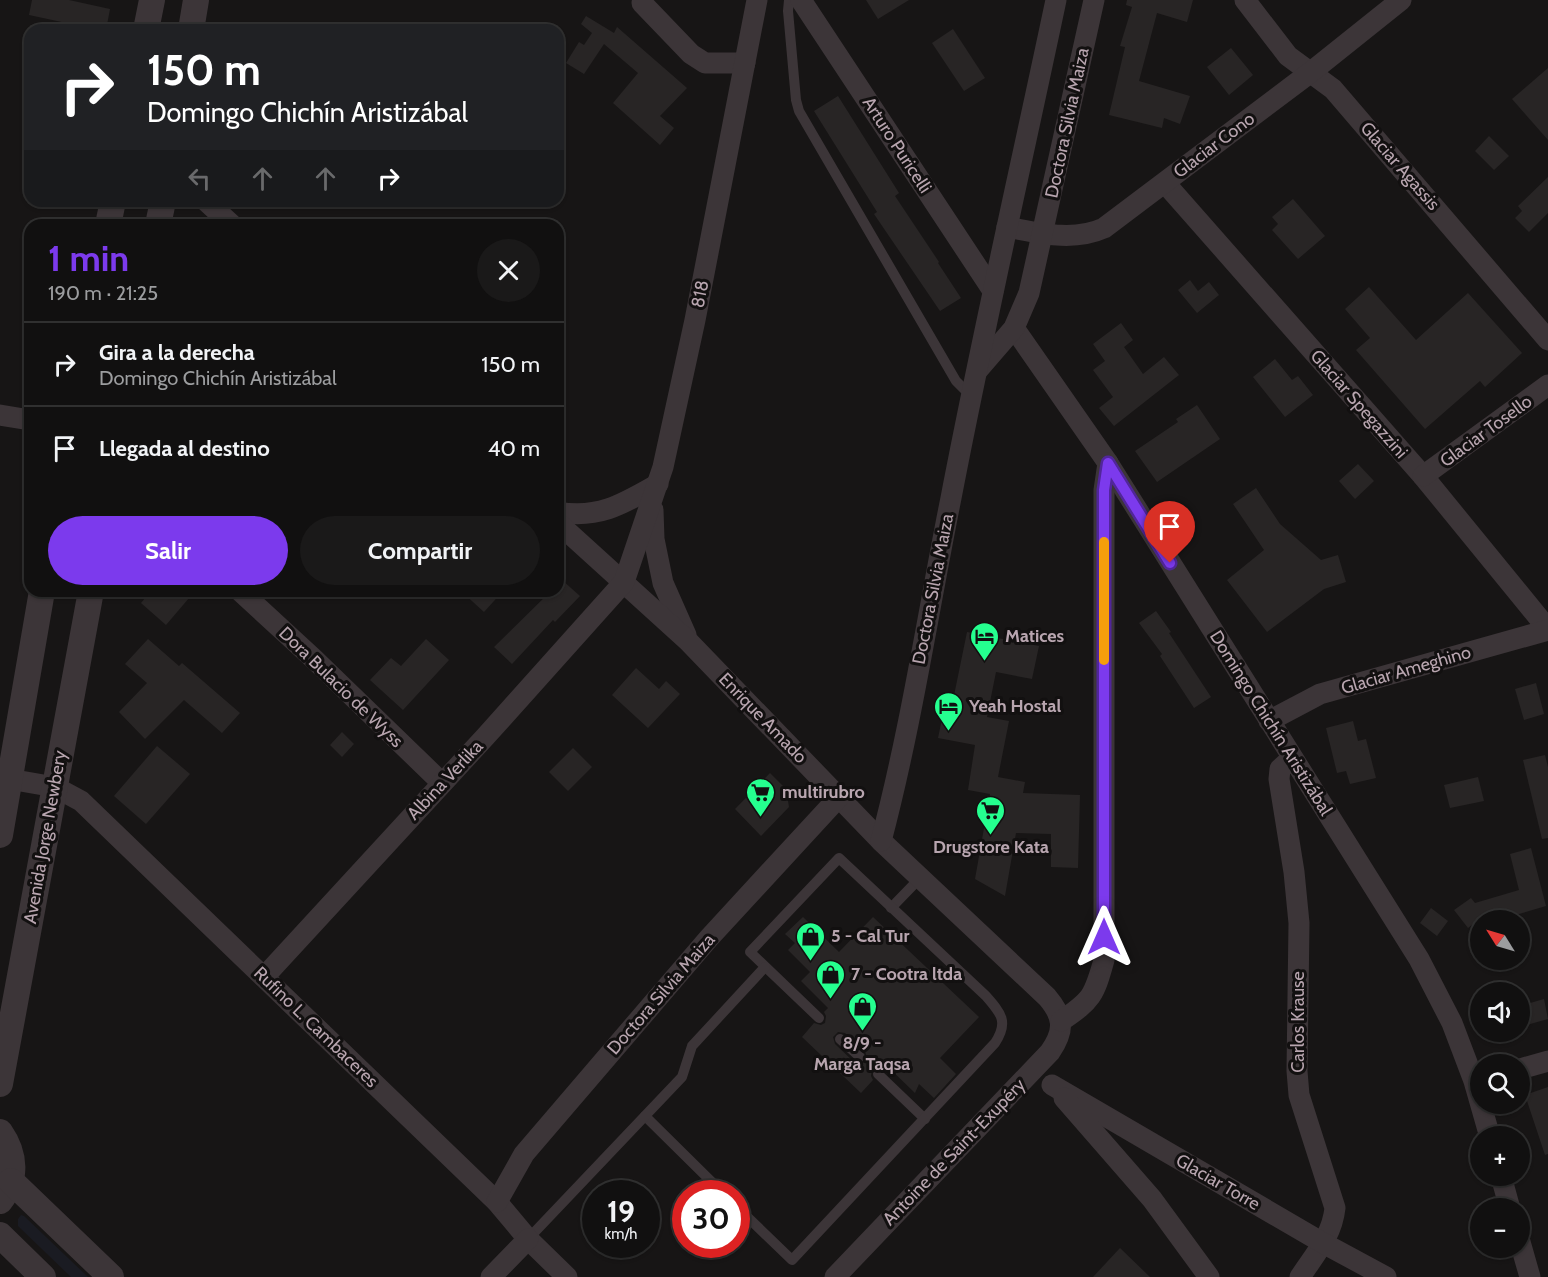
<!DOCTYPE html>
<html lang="es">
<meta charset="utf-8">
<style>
body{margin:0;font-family:Cabin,sans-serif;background:#1a1919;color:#f1f3f6;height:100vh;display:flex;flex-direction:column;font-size:22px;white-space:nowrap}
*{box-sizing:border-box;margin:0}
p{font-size:20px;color:#9c9d9f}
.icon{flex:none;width:33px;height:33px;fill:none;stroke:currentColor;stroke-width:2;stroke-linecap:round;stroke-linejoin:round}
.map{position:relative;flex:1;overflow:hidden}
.panel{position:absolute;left:24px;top:219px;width:540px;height:378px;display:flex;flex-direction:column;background:#111010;border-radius:18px;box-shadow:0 2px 4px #0004,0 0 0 2px #303030}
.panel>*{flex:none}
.guide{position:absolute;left:24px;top:24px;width:540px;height:183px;border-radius:18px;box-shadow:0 2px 4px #0004,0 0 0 2px #303030;background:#202124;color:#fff;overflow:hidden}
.needle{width:39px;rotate:307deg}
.buttons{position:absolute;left:1470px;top:910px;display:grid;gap:12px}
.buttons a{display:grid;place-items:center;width:60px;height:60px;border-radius:50%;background:#111010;box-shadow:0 2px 4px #0004,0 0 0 2px #303030;font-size:30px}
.speed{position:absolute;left:582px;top:1180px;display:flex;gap:12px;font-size:30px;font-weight:700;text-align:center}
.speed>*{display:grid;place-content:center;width:78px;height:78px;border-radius:50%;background:#111010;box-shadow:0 2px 4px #0004,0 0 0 2px #303030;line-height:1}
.speed small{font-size:15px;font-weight:400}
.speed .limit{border:9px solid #d22;background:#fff;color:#111}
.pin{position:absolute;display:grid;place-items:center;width:51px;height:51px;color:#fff;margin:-62px -26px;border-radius:50% 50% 50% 0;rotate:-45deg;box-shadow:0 0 6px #0007}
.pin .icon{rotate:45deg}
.me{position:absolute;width:66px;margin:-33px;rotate:0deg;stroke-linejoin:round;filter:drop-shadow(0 0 4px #0008)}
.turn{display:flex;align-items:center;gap:21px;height:126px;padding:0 24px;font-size:27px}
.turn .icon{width:78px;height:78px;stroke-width:2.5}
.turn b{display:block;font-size:42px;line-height:51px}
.lanes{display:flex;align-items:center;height:57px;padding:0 24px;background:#0003;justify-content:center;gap:30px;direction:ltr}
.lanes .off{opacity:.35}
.round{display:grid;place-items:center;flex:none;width:63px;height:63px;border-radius:32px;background:#1a1919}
.summary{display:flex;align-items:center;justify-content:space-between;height:102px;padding:0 24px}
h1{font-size:36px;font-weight:800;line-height:45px;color:#7c3aed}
.primary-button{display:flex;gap:12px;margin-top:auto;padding:12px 24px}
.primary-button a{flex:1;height:69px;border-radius:36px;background:#7c3aed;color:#fff;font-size:24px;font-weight:800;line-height:69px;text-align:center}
.primary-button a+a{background:#1a1919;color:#f1f3f6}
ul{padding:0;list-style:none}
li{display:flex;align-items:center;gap:18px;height:84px;padding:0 24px;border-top:2px solid #303030}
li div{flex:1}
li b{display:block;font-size:22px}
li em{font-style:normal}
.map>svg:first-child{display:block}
.green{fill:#1a1b22}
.building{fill:#282525;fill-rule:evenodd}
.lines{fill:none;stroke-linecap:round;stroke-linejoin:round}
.service{stroke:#3c3538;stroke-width:10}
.minor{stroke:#3c3538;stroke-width:21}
.tertiary{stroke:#3c3538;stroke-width:26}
.route-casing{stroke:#51269a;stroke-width:15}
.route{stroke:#7c3aed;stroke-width:10}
.slow{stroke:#f59e0b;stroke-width:10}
.labels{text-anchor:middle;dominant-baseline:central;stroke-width:6;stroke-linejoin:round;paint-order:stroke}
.street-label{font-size:18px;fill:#b8a5af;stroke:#121010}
.poi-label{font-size:18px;font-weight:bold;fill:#b8a5af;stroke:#121010;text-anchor:start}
</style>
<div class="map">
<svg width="1548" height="1277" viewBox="0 0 1548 1277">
<rect width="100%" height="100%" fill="#171515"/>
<!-- green -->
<polygon class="green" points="21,1215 24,1216 88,1277 71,1277 18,1226 18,1219"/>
<!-- building -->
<g class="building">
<polygon points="32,0 69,0 110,9 106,30 70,30 71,24 29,15"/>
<polygon points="866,0 909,0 878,19"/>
<polygon points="1127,0 1193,0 1187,22 1157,13 1139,81 1190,96 1180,124 1164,118 1162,128 1109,115 1125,47 1120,46 1132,7 1126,5"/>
<polygon points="586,16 614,33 617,27 687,88 660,116 674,128 660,145 613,103 638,73 604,44 584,74 566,63 579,42 584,45 592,33 581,24"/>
<polygon points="953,29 985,78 964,91 932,43"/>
<polygon points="1231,48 1253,75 1229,95 1207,67"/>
<polygon points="1548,68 1548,140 1512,99"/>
<polygon points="838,96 899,193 895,196 939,262 938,263 961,298 940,311 874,214 877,212 814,111"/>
<polygon points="1489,136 1509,156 1494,170 1475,151"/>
<polygon points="1548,177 1548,213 1529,232 1515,218 1522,211 1518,206"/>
<polygon points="1293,199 1325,236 1298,259 1272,230 1278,224 1272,217"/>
<polygon points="1190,280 1198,291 1209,282 1219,295 1197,313 1178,290"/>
<polygon points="1369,287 1416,340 1468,293 1522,353 1485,387 1480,381 1425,429 1356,350 1370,338 1345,309"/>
<polygon points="1121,323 1133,340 1124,347 1143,374 1164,357 1179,375 1114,426 1099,408 1113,397 1093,370 1105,361 1093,344"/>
<polygon points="1275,359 1292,380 1298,376 1313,395 1285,417 1253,377"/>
<polygon points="1197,405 1220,439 1157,482 1135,451 1178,422 1176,419"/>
<polygon points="1358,464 1374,481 1355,499 1339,481"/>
<polygon points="1256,488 1280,524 1321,560 1338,555 1346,582 1324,589 1267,632 1227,580 1264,550 1233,504"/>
<polygon points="562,580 580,596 555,622 553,620 512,664 494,647 551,591 558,591 558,584"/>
<polygon points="151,591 195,591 166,625 141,603"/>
<polygon points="461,591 503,591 484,612"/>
<polygon points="1156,611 1171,632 1169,633 1211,697 1194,708 1160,656 1162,654 1139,623"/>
<polygon points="967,632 1039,646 1032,679 996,672 987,717 1009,721 998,777 1025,782 1023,793 1080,795 1078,868 1051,867 1051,834 1016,833 1005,896 975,879 990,794 968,790 975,745 938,738 943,714 950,715"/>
<polygon points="148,639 179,666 182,663 240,713 222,733 184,700 145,739 119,712 147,683 125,664"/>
<polygon points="426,639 449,660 403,710 370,680 391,658 401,666"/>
<polygon points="636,668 659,689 666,681 680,694 648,728 612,695"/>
<polygon points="1536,683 1544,714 1524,720 1515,689"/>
<polygon points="1353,721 1358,741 1366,739 1376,778 1350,784 1346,771 1337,773 1326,728"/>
<polygon points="342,732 354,744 342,757 330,745"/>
<polygon points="157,746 190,774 146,824 114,796"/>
<polygon points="573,748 592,767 568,791 549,772"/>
<polygon points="1545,755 1548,767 1548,838 1542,839 1523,760"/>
<polygon points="770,773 786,789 789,807 761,836 735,809"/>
<polygon points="1478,777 1484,801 1450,808 1444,785"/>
<polygon points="1531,848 1546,906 1495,921 1492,910 1468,928 1454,910 1471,898 1475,903 1519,890 1510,854"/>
<polygon points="1431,908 1448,921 1437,936 1420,923"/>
<path d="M803 917 839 952 873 917 979 1017 940 1058 956 1074 934 1098 919 1084 915 1093 886 1065 883 1069 876 1067 872 1069 871 1076 873 1080 861 1093 802 1037 814 1023 821 1025 825 1023 826 1016 824 1012 828 1008 801 981 810 972 788 950 795 943 785 934ZM838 1032 845 1033 865 1051 867 1058 865 1062 859 1064 855 1063 835 1044 833 1037Z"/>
<polygon points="1544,999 1548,1019 1520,1027 1520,1006"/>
<polygon points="1548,1087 1548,1154 1545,1155 1525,1095"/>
<polygon points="1120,1248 1150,1277 1093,1277"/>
</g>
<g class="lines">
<!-- service -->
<g class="service">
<polyline points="789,0 788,11 796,100 799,111 956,381 971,396"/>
<polyline points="891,908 920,878"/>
<polyline points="840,1039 860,1057"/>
<polyline points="878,1074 925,1119"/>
<polyline points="645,1116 724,1194"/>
<path d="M736 1206 792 1260 995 1043C1009 1022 1001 1013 986 996L839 858 750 952 819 1018"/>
<polyline points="528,1239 682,1077 692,1046 765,967"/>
</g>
<!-- minor -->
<g class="minor">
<polyline points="801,0 993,291"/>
<polyline points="1245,0 1288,56 1333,89 1548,340"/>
<polyline points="642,3 691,54 705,63 745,63"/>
<polyline points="1165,183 1423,476 1548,629"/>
<polyline points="206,201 232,225"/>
<path d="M1007 227C1039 233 1073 242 1104 228L1311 72 1401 0"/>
<polyline points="1014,328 1108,463 1419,959 1452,1023 1474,1081 1490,1137"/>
<polyline points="977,371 1014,328 1029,293 1094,0"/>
<polyline points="0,415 30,420"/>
<polyline points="1423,476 1548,385"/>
<polyline points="653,510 654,539 663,583 686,635"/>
<path d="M558 512C599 519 623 504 658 484"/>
<path d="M558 523 688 641 881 841 1047 997C1064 1017 1065 1030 1050 1052L835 1277"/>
<polyline points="240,591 315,660 442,783"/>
<polyline points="1269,721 1320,694 1548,630"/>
<path d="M1292 758 1280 769 1279 779 1294 872 1299 923 1297 1071 1299 1095 1335 1208C1332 1236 1315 1254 1300 1277"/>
<polyline points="9,779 55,787 81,801 497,1202 528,1239 567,1277"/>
<path d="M881 841C911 728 928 612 951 498 983 331 1021 166 1056 0"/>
<polyline points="264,977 486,736 624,582 663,467 695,320 757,0"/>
<path d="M1061 1021C1092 1000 1094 996 1104 960V490L1108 463"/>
<polyline points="1520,1069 1548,1061"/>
<polyline points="1052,1085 1323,1243 1386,1277"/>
<polyline points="1064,1098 1152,1199 1209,1277"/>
<polyline points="1501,1176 1510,1209"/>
<polyline points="497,1202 524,1154 709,938 839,797"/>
<polyline points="1520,1242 1530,1277"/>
<polyline points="491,1277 528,1239"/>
</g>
<!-- tertiary -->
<g class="tertiary">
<polyline points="146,30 152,0"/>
<polyline points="191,30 196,0"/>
<polyline points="108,225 113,201"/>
<polyline points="158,225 163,201"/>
<polyline points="0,835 42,591"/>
<polyline points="0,1084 91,591"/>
<path d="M0 1132C16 1155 17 1179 0 1201"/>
<polyline points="11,1181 111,1277"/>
<polyline points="0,1235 43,1277"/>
</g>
</g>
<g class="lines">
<defs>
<polyline id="route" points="1104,937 1104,490 1108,463 1170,563"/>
</defs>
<!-- route casing -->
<use href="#route" class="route-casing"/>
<!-- route -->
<use href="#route" class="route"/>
<!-- slow -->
<polyline class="slow" points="1104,542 1104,660"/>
</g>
<!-- icons -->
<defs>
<symbol id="hotel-pin" viewBox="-11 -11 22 30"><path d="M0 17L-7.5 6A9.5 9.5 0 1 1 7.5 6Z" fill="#25ff8f" stroke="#121010"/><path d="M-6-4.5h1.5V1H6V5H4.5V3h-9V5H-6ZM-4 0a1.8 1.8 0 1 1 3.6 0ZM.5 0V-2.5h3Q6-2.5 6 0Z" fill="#111"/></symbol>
<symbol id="supermarket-pin" viewBox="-11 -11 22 30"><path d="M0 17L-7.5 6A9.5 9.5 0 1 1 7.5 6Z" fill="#25ff8f" stroke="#121010"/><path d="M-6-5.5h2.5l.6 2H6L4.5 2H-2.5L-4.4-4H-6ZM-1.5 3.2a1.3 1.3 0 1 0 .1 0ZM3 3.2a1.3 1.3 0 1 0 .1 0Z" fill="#111"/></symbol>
<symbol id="shop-pin" viewBox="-11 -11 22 30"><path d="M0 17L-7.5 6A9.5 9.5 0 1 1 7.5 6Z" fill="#25ff8f" stroke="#121010"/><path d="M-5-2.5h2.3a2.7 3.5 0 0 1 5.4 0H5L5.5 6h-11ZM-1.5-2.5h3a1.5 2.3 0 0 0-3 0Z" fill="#111"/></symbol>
</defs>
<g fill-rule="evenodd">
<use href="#hotel-pin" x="968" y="620" width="33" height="45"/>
<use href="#hotel-pin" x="932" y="690" width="33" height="45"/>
<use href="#supermarket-pin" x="744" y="776" width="33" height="45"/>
<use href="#supermarket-pin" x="974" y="794" width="33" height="45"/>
<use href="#shop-pin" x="794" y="920" width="33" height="45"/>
<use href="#shop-pin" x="814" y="958" width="33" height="45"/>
<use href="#shop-pin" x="846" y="990" width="33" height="45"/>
</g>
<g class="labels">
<!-- street labels -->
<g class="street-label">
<text transform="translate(1067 123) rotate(-78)">Doctora Silvia Maiza</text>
<text transform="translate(897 145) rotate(57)">Arturo Puricelli</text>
<text transform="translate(1214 145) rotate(-37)">Glaciar Cono</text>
<text transform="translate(1400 166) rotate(49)">Glaciar Agassis</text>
<text transform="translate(700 294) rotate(-79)">818</text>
<text transform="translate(1359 404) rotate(49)">Glaciar Spegazzini</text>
<text transform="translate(1486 431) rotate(-36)">Glaciar Tosello</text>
<text transform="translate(933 589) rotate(-79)">Doctora Silvia Maiza</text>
<text transform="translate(1406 670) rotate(-16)">Glaciar Ameghino</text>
<text transform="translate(341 687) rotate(44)">Dora Bulacio de Wyss</text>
<text transform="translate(763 718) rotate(46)">Enrique Amado</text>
<text transform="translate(1271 723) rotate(58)">Domingo Chichín Aristizábal</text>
<text transform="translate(445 780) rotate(-47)">Albina Verlika</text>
<text transform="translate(45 837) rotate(-80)">Avenida Jorge Newbery</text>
<text transform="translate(661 994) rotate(-49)">Doctora Silvia Maiza</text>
<text transform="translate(1298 1022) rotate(-90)">Carlos Krause</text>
<text transform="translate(316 1027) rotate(44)">Rufino L. Cambaceres</text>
<text transform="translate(954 1152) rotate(-46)">Antoine de Saint-Exupéry</text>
<text transform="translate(1218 1182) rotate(30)">Glaciar Torre</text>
</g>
<!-- poi labels -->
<g class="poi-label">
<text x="1005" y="636">Matices</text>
<text x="969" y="706">Yeah Hostal</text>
<text x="782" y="792">multirubro</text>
<text x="991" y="847" text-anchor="middle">Drugstore Kata</text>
<text x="831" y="936">5 - Cal Tur</text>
<text x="851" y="974">7 - Cootra ltda</text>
<text x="862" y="1043" text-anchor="middle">8/9 -<tspan x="862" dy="21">Marga Taqsa</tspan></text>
</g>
</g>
</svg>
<div class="buttons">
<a><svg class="needle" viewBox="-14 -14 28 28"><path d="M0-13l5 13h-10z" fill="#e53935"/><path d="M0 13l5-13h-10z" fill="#9c9d9f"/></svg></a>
<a><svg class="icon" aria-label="sound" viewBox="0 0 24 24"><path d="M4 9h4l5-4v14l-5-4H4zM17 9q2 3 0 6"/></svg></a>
<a><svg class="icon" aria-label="search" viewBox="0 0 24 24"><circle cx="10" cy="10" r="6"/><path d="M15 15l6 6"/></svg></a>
<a>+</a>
<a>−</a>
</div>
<div class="speed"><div>19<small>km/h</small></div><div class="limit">30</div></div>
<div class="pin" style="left:1170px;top:563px;background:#d93025"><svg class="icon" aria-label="arrive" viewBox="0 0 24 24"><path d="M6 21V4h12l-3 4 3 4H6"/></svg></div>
<svg class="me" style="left:1104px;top:937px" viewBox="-20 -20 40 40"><path d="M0-17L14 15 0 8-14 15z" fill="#7c3aed" stroke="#fff" stroke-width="4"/></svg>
<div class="guide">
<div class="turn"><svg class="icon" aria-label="right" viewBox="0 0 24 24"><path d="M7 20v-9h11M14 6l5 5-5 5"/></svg><div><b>150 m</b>Domingo Chichín Aristizábal</div></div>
<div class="lanes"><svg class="icon off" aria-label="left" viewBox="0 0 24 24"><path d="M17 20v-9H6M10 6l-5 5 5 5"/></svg><svg class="icon off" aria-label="ahead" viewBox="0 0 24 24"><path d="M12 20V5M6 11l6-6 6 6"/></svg><svg class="icon off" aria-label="ahead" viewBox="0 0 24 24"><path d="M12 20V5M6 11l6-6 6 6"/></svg><svg class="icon" aria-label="right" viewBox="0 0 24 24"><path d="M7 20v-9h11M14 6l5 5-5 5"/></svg></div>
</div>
<section class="panel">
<div class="summary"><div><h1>1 min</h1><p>190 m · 21:25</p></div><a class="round"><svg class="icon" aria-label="close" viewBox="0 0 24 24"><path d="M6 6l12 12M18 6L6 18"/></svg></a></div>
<ul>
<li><svg class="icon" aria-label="right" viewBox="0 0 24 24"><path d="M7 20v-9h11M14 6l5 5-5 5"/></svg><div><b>Gira a la derecha</b><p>Domingo Chichín Aristizábal</p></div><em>150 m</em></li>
<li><svg class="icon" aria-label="arrive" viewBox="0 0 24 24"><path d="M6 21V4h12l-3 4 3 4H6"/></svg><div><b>Llegada al destino</b></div><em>40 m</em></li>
</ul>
<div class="primary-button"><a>Salir</a><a>Compartir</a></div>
</section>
</div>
